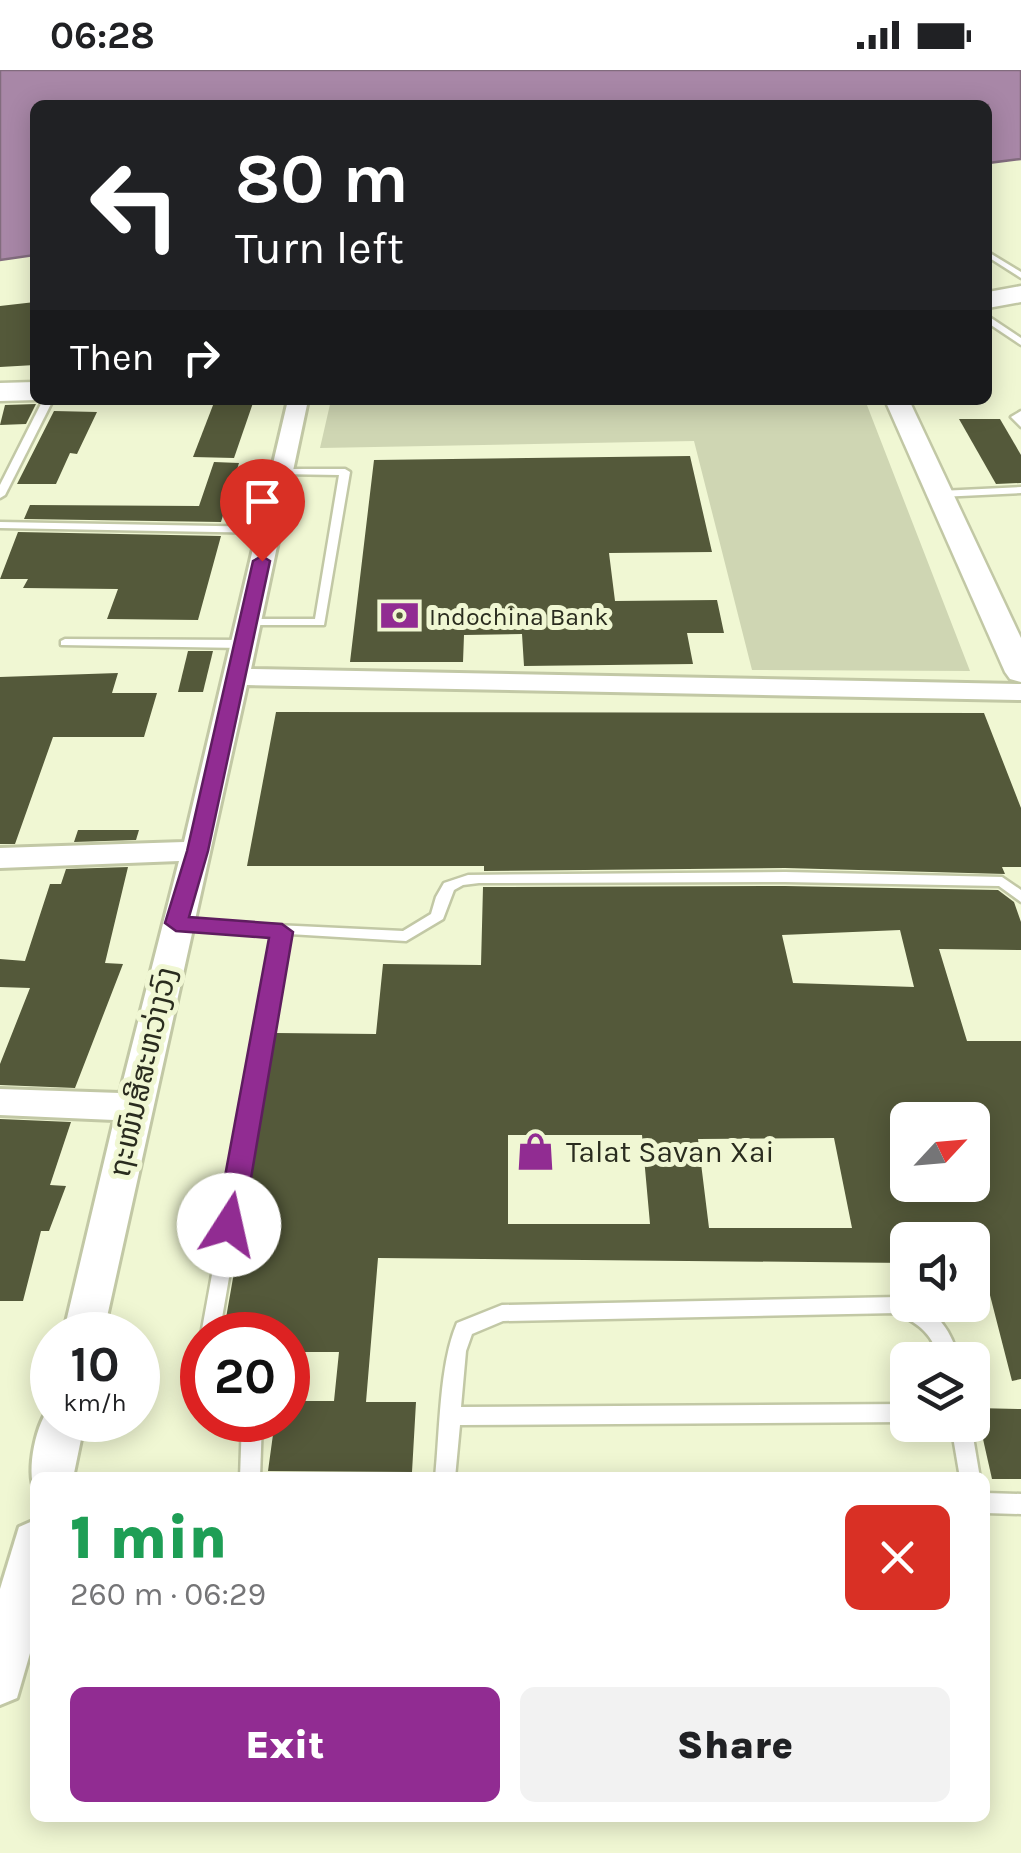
<!DOCTYPE html>
<meta charset="utf-8">
<style>
body{margin:0;font-family:Karla,"Noto Sans Lao",sans-serif;background:#f2f2f2;color:#202124;height:100vh;display:flex;flex-direction:column;font-size:38px;white-space:nowrap}
*{box-sizing:border-box;margin:0}
p{font-size:32px;color:#757577}
.icon{flex:none;width:55px;height:55px;fill:none;stroke:currentColor;stroke-width:2;stroke-linecap:round;stroke-linejoin:round}
.map{position:relative;flex:1;overflow:hidden}
.panel{position:absolute;left:30px;top:1402px;width:960px;height:350px;display:flex;flex-direction:column;background:#fff;border-radius:15px;box-shadow:0 5px 25px #0003}
.panel>*{flex:none}
.top-card{position:absolute;left:30px;top:30px;width:962px;height:305px;border-radius:15px;box-shadow:0 5px 25px #0003;background:#202124;color:#fff;overflow:hidden}
.needle{width:65px;rotate:64deg}
.fabs{position:absolute;left:890px;top:1032px;display:grid;gap:20px}
.fabs a{display:grid;place-items:center;width:100px;height:100px;border-radius:15px;background:#fff;box-shadow:0 5px 25px #0003;font-size:50px}
.speed{position:absolute;left:30px;top:1242px;display:flex;gap:20px;font-size:50px;font-weight:700;text-align:center}
.speed>*{display:grid;place-content:center;width:130px;height:130px;border-radius:50%;background:#fff;box-shadow:0 5px 25px #0003;line-height:1}
.speed small{font-size:25px;font-weight:400}
.speed .limit{border:15px solid #d22;background:#fff;color:#111}
.pin{position:absolute;display:grid;place-items:center;width:85px;height:85px;color:#fff;margin:-102px -42px;border-radius:50% 50% 50% 0;rotate:-45deg;box-shadow:0 0 10px #0007}
.pin .icon{rotate:45deg}
.me{position:absolute;width:110px;margin:-55px;rotate:10deg;stroke-linejoin:round;filter:drop-shadow(0 0 8px #0008)}
.turn{display:flex;align-items:center;gap:35px;height:210px;padding:0 40px;font-size:45px}
.turn .icon{width:130px;height:130px;stroke-width:2.5}
.turn b{display:block;font-size:70px;line-height:85px}
.then{display:flex;align-items:center;height:95px;padding:0 40px;background:#0003;gap:20px;font-size:38px}
.round{display:grid;place-items:center;flex:none;width:105px;height:105px;border-radius:15px;background:#f2f2f2}
.headline{display:flex;align-items:center;justify-content:space-between;height:170px;padding:0 40px}
h1{font-size:60px;font-weight:800;line-height:75px;color:#1e9e55}
.primary-button{display:flex;gap:20px;margin-top:auto;padding:20px 40px}
.primary-button a{flex:1;height:115px;border-radius:15px;background:#912c92;color:#fff;font-size:40px;font-weight:800;line-height:115px;text-align:center}
.primary-button a+a{background:#f2f2f2;color:#202124}
.status{display:flex;justify-content:space-between;align-items:center;height:70px;padding:0 50px;background:#fff;direction:ltr}
.status svg{height:28px;fill:currentColor}
.map>svg:first-child{display:block}
.green{fill:#cfd6b3}
.water{fill:#a887a7;stroke:#826c7e;stroke-width:2.5}
.building{fill:#54593a;fill-rule:evenodd}
.lines{fill:none;stroke-linecap:round;stroke-linejoin:round}
.service-casing{stroke:#c2c8a5;stroke-width:5}
.minor-casing{stroke:#c2c8a5;stroke-width:6}
.tertiary-casing{stroke:#c2c8a5;stroke-width:5}
.primary-casing{stroke:#c2c8a5;stroke-width:5}
.service{fill:#fff;fill-rule:evenodd}
.minor{fill:#fff;fill-rule:evenodd}
.tertiary{fill:#fff;fill-rule:evenodd}
.primary{fill:#fff;fill-rule:evenodd}
.route{fill:#912c92;stroke:#5e1d5f;stroke-width:2.5}
.labels{text-anchor:middle;dominant-baseline:central;stroke-width:10;stroke-linejoin:round;paint-order:stroke}
.far-poi-label{font-size:25px;fill:#2a2c1f;stroke:#f0f7d3;text-anchor:start}
.street-label{font-size:30px;fill:#2a2c1f;stroke:#f0f7d3}
.poi-label{font-size:30px;fill:#2a2c1f;stroke:#f0f7d3;text-anchor:start}
</style>
<div class="status"><b>06:28</b><svg viewBox="0 0 49 12"><path d="M0 12V9h3v3zM5 12V6h3v6zM10 12V3h3v9zM15 12V0h3v12zM26 1h20v11H26zM47 4h2v5h-2z"/></svg></div>
<div class="map">
<svg width="1021" height="1783" viewBox="0 0 1021 1783">
<rect width="100%" height="100%" fill="#f0f7d3"/>
<!-- green -->
<polygon class="green" points="331,330 865,330 970,601 752,600 694,371 320,378"/>
<!-- water -->
<polygon class="water" points="0,0 1021,0 1021,89 988,93 988,35 35,35 35,185 0,190"/>
<!-- building -->
<g class="building">
<polygon points="35,232 35,295 0,297 0,236"/>
<polygon points="215,330 254,330 234,388 193,387"/>
<polygon points="36,334 26,354 0,355 5,335"/>
<polygon points="54,341 97,342 77,384 70,383 56,414 17,414"/>
<polygon points="959,349 1000,349 1021,385 1021,413 996,414"/>
<polygon points="690,386 712,482 609,483 615,531 717,530 724,563 687,563 693,594 524,596 522,564 464,565 463,592 350,592 374,390"/>
<polygon points="214,392 239,393 221,452 24,449 30,435 199,436"/>
<polygon points="18,462 221,466 198,550 107,549 118,519 23,518 28,509 0,509"/>
<polygon points="188,581 213,581 203,622 178,622"/>
<polygon points="118,603 112,623 157,623 144,667 53,667 15,774 0,774 0,607"/>
<polygon points="276,642 984,643 1021,738 1021,797 1002,797 1005,804 785,798 484,801 484,796 247,796"/>
<polygon points="78,760 139,760 136,770 74,772"/>
<polygon points="128,797 105,893 123,894 75,1018 0,1015 0,994 30,918 0,917 0,889 25,891 50,814 61,814 66,799"/>
<path d="M785 816 998 820 1014 832 1021 852V880L939 879 967 971H1021V1309L1012 1311 982 1194H972V1170H908V1193L378 1188 366 1332H416L412 1402 268 1401 275 1350H288V1331H334L339 1282H288V1265H223L276 963 376 964 383 894 481 895 483 817ZM900 860 914 917 793 913 782 865ZM908 1050H972V1115H908ZM508 1065H642L650 1154H508ZM834 1068 852 1158H709L698 1069Z"/>
<polygon points="0,1049 71,1052 50,1115 66,1116 49,1161 41,1161 23,1231 0,1231"/>
<polygon points="976,1338 1021,1339 1021,1409 992,1409"/>
</g>
<g class="lines">
<defs>
<g id="service">
<polygon points="988,182 1021,202 1021,208 988,187"/>
<polygon points="988,246 1021,268 1021,275 988,253"/>
<polygon points="43,330 53,330 5,425 0,428 0,415"/>
<polygon points="1021,341 1021,357 1011,347"/>
<polygon points="283,399 345,399 350,402 324,555 247,555 241,552 247,549 315,549 339,405 279,404 279,400"/>
<polygon points="1021,417 1021,423 940,427 935,424 940,421"/>
<polygon points="0,452 269,457 274,460 269,463 0,458"/>
<polygon points="65,569 242,570 248,574 242,578 61,575 61,571"/>
<polygon points="785,802 1002,807 1021,820 1021,832 999,816 785,812 479,813 463,815 454,820 443,849 406,871 289,864 219,1265 202,1265 202,1269 201,1265 274,863 176,858 171,856 169,853 171,850 403,861 431,844 436,827 444,813 468,805"/>
<path d="M899 1227 908 1230V1235C937 1235 953 1265 959 1290H939C934 1265 919 1254 897 1243L503 1251 472 1264 466 1281 461 1337 908 1334V1352L460 1355 455 1408H435C440 1361 439 1295 457 1253L502 1235Z"/>
<polygon points="242,1350 262,1350 260,1408 240,1408"/>
<polygon points="951,1355 971,1355 980,1408 960,1408"/>
<polygon points="985,1423 1021,1424 1021,1444 985,1443"/>
</g>
<g id="minor">
<polygon points="288,330 308,330 251,599 1021,614 1021,630 247,615 103,1265 63,1265 114,1050 0,1045 0,1019 120,1023 179,791 0,798 0,778 184,772"/>
<path d="M52 1335V1350H85L73 1408H35V1421C26 1400 36 1351 52 1335Z"/>
<polygon points="35,1450 35,1566 17,1628 0,1635 0,1519 19,1457"/>
</g>
<polygon id="tertiary" points="885,330 909,330 1021,568 1021,612 1010,609 1005,602"/>
<g id="primary">
<polygon points="1021,216 1021,232 988,238 988,222"/>
<polygon points="35,312 36,330 0,331 0,313"/>
</g>
</defs>
<!-- service casing -->
<use href="#service" class="service-casing"/>
<!-- minor casing -->
<use href="#minor" class="minor-casing"/>
<!-- tertiary casing -->
<use href="#tertiary" class="tertiary-casing"/>
<!-- primary casing -->
<use href="#primary" class="primary-casing"/>
<!-- service -->
<use href="#service" class="service"/>
<!-- minor -->
<use href="#minor" class="minor"/>
<!-- tertiary -->
<use href="#tertiary" class="tertiary"/>
<!-- primary -->
<use href="#primary" class="primary"/>
</g>
<!-- route -->
<polygon class="route" points="262,486 270,491 208,781 189,847 282,854 293,862 243,1155 239,1163 229,1166 220,1163 216,1155 269,868 176,861 165,853 187,781 253,491"/>
<!-- icons -->
<defs>
<symbol id="bank-bare" viewBox="-9 -9 18 18"><path d="M-6-4H6V4H-6ZM0-2.3a2.3 2.3 0 1 0 0 4.6a2.3 2.3 0 1 0 0-4.6Z" fill="#912c92" stroke="#f0f7d3" stroke-width="2.5" paint-order="stroke"/></symbol>
<symbol id="shop-bare" viewBox="-9 -9 18 18"><path d="M-5-2.5h2.3a2.7 3.5 0 0 1 5.4 0H5L5.5 6h-11ZM-1.5-2.5h3a1.5 2.3 0 0 0-3 0Z" fill="#912c92" stroke="#f0f7d3" stroke-width="2.5" paint-order="stroke"/></symbol>
</defs>
<g fill-rule="evenodd">
<use href="#bank-bare" x="372" y="518" width="55" height="55"/>
<use href="#shop-bare" x="508" y="1054" width="55" height="55"/>
</g>
<g class="labels">
<!-- far-poi labels -->
<g class="far-poi-label">
<text x="429" y="546">Indochina Bank</text>
</g>
<!-- street labels -->
<g class="street-label">
<text transform="translate(143 1002) rotate(-77)">ຖະໜົນສີສະຫວ່າງວົງ</text>
</g>
<!-- poi labels -->
<g class="poi-label">
<text x="566" y="1082">Talat Savan Xai</text>
</g>
</g>
</svg>
<div class="fabs">
<a><svg class="needle" viewBox="-14 -14 28 28"><path d="M0-13l5 13h-10z" fill="#e53935"/><path d="M0 13l5-13h-10z" fill="#757577"/></svg></a>
<a><svg class="icon" aria-label="sound" viewBox="0 0 24 24"><path d="M4 9h4l5-4v14l-5-4H4zM17 9q2 3 0 6"/></svg></a>
<a><svg class="icon" aria-label="layers" viewBox="0 0 24 24"><path d="M12 4l9 5-9 5-9-5zM3 14l9 5 9-5"/></svg></a>
</div>
<div class="speed"><div>10<small>km/h</small></div><div class="limit">20</div></div>
<div class="pin" style="left:262px;top:491px;background:#d93025"><svg class="icon" aria-label="arrive" viewBox="0 0 24 24"><path d="M6 21V4h12l-3 4 3 4H6"/></svg></div>
<svg class="me" style="left:229px;top:1155px" viewBox="-20 -20 40 40"><circle r="19" fill="#fff"/><path d="M0-13L10 11 0 6-10 11z" fill="#912c92"/></svg>
<div class="top-card">
<div class="turn"><svg class="icon" aria-label="left" viewBox="0 0 24 24"><path d="M17 20v-9H6M10 6l-5 5 5 5"/></svg><div><b>80 m</b>Turn left</div></div>
<div class="then">Then<svg class="icon" aria-label="right" viewBox="0 0 24 24"><path d="M7 20v-9h11M14 6l5 5-5 5"/></svg></div>
</div>
<section class="panel">
<div class="headline"><div><h1>1 min</h1><p>260 m · 06:29</p></div><a class="round" style="background:#d93025;color:#fff"><svg class="icon" aria-label="close" viewBox="0 0 24 24"><path d="M6 6l12 12M18 6L6 18"/></svg></a></div>
<div class="primary-button"><a>Exit</a><a>Share</a></div>
</section>
</div>
